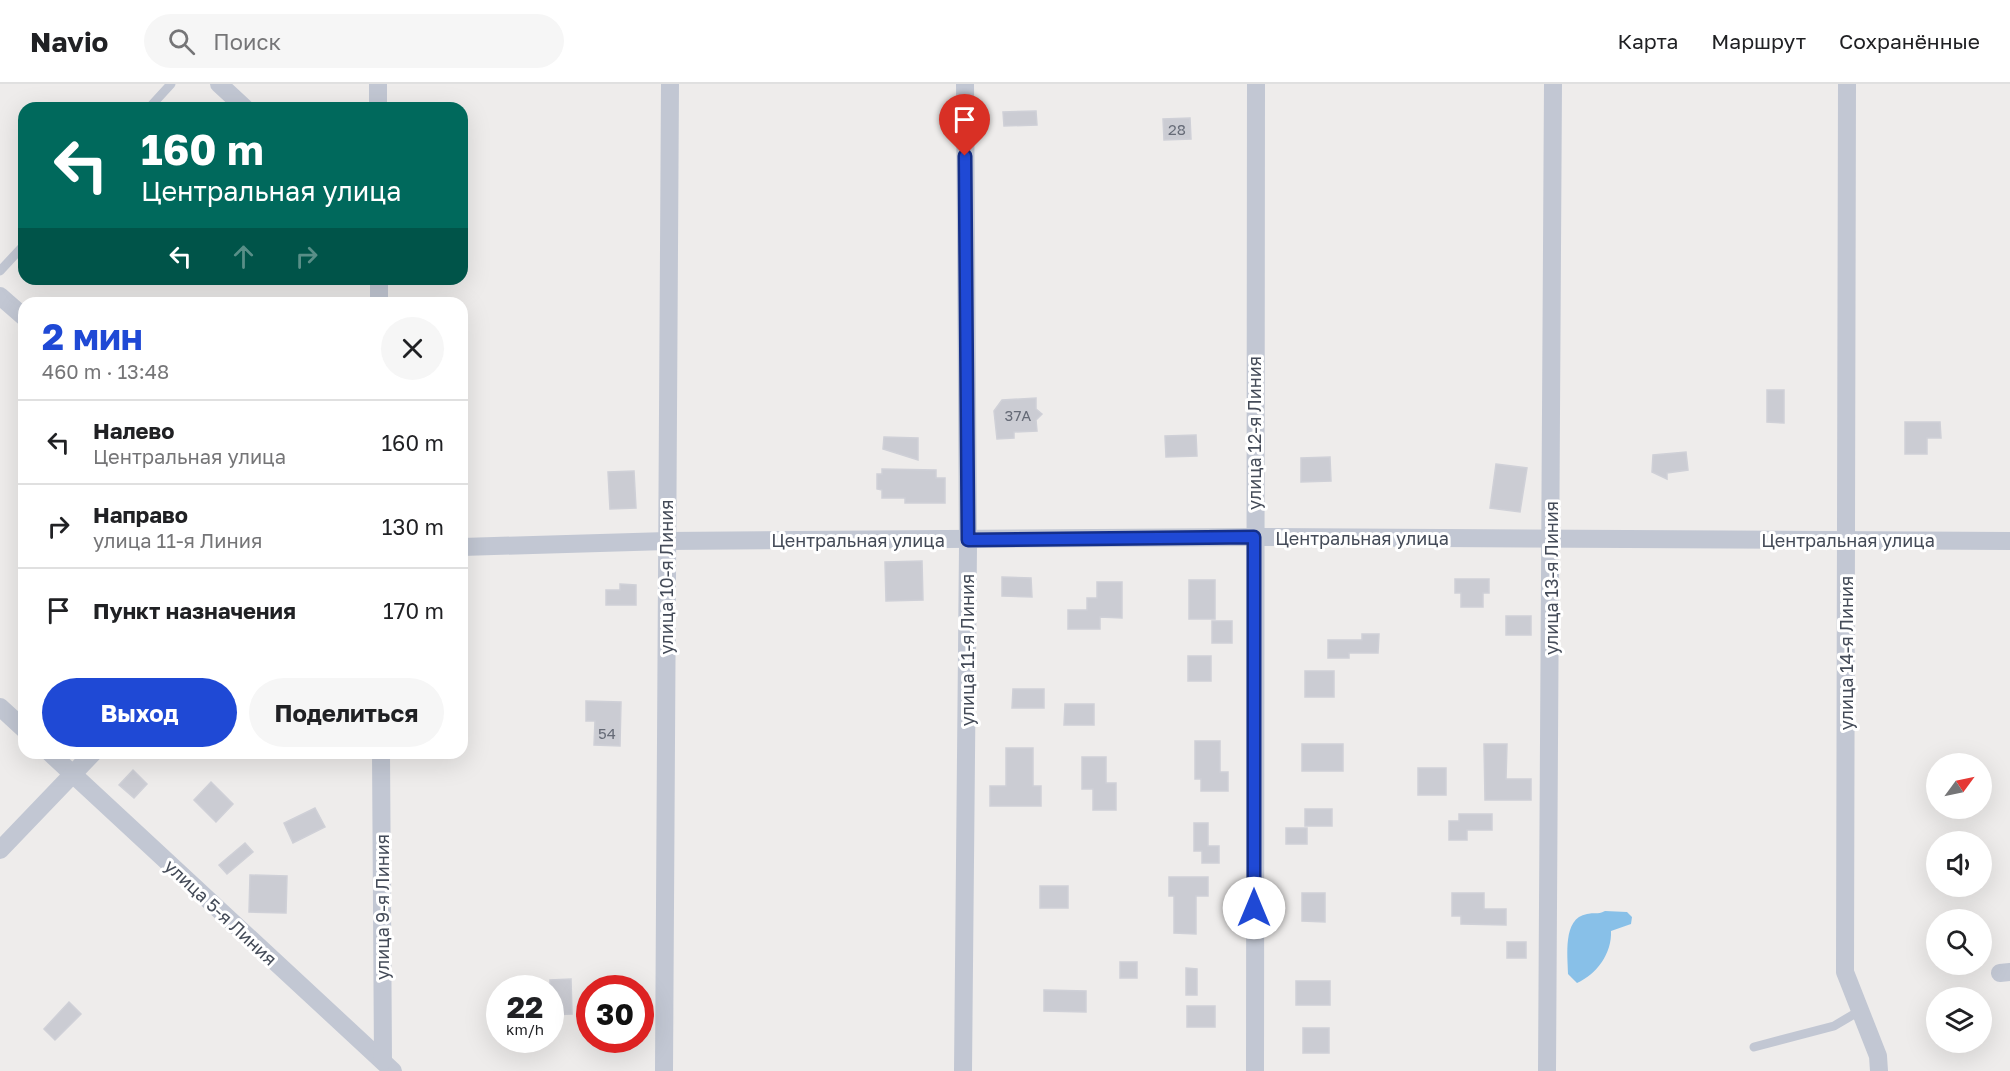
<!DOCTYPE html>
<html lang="ru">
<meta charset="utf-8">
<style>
body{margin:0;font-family:"Golos Text",sans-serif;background:#f6f6f6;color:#202124;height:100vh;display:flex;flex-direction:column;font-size:22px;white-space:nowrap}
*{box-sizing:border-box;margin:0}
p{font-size:20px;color:#757577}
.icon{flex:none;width:33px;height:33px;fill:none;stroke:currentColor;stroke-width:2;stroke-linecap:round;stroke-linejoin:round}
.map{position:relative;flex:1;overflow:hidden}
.panel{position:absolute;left:18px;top:213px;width:450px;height:462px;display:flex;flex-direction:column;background:#fff;border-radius:18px;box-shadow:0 6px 24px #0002}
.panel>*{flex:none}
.banner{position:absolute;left:18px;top:18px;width:450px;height:183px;border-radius:18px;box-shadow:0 6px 24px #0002;background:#00695c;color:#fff;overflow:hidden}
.needle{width:39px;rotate:57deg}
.controls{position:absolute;left:1926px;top:669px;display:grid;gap:12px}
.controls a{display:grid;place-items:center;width:66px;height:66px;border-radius:50%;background:#fff;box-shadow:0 6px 24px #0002;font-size:30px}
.speed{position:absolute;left:486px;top:891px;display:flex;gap:12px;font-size:30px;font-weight:700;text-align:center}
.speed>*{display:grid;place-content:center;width:78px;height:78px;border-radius:50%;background:#fff;box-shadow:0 6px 24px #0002;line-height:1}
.speed small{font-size:15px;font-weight:400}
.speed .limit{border:9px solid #d22;background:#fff;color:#111}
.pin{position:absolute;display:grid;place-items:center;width:51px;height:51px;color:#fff;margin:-62px -26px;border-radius:50% 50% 50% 0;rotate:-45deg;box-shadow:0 0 6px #0007}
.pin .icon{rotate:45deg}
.me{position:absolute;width:66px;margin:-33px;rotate:0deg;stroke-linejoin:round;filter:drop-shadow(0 0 4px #0008)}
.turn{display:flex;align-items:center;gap:21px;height:126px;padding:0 24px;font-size:27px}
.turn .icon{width:78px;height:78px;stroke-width:2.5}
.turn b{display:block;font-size:42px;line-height:51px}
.lanes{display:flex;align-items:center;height:57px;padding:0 24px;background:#0003;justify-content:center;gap:30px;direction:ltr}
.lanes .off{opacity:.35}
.round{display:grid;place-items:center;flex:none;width:63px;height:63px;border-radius:32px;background:#f6f6f6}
.head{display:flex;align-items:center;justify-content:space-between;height:102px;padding:0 24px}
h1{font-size:36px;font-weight:700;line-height:45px;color:#1f49d5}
.button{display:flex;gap:12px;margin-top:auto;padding:12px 24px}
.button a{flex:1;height:69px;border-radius:36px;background:#1f49d5;color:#fff;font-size:24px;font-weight:700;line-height:69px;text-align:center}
.button a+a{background:#f6f6f6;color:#202124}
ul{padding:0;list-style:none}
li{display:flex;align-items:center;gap:18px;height:84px;padding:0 24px;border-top:2px solid #e0e0e0}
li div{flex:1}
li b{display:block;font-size:22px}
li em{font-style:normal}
header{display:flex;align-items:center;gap:36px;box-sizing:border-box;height:84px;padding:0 30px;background:#fff;border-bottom:2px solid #e0e0e0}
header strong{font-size:28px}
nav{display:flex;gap:33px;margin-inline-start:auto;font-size:21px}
.search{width:420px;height:54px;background:#f6f6f6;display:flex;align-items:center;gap:15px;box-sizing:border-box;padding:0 21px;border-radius:33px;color:#757577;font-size:22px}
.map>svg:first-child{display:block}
.water{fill:#88c0e8}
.building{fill:#cbccd3;stroke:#cfd0d7;stroke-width:1.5}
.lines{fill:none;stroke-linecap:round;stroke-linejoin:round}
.lane{stroke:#c2c7d3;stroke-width:9}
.street{stroke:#c2c7d3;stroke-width:18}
.route-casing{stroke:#142f8a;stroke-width:15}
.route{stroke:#1f49d5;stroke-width:10}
.labels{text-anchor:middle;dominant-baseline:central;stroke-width:6;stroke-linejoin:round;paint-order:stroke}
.number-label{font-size:15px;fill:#666b77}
.street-label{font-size:18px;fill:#444b58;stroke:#fff}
</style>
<header>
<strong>Navio</strong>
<div class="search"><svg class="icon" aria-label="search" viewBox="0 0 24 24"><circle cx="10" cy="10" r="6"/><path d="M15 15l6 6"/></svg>Поиск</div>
<nav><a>Карта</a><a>Маршрут</a><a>Сохранённые</a></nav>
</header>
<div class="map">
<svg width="2010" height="987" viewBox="0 0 2010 987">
<rect width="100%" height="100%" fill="#eeeceb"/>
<!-- water -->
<path class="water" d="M1605 827 1627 828 1632 833 1631 840 1611 847C1612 869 1597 890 1577 899L1568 890C1568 873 1562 834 1587 830 1594 828 1597 831 1605 827Z"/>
<!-- building -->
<g class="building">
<polygon points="1036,27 1037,41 1004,42 1003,28"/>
<polygon points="1190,34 1191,55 1164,56 1163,35"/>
<polygon points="1767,306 1784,306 1784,339 1767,338"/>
<polygon points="1036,314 1036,325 1042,330 1036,336 1037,347 1014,348 1014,354 997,355 994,327 1002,316"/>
<polygon points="1905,338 1940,338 1941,354 1927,354 1927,370 1905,370"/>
<polygon points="1196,351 1197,372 1166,373 1165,352"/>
<polygon points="884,353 918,354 918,376 883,365"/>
<polygon points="1686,368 1688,386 1667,389 1667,395 1652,388 1653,371"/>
<polygon points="1330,373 1331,397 1301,398 1301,374"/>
<polygon points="1496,380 1527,384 1520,428 1490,424"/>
<polygon points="882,385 936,386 936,394 945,394 945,419 905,419 905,414 882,414 882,406 877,405 877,390 882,390"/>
<polygon points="634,387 636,424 610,425 608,388"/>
<polygon points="922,477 923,516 886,517 885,478"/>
<polygon points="1002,493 1031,494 1032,513 1002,512"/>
<polygon points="1455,495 1489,495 1489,509 1483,509 1483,523 1461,523 1461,509 1455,509"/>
<rect x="1189" y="496" width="26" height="39"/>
<polygon points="1097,498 1122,498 1122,534 1100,533 1100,545 1068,545 1068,526 1087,526 1087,514 1097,514"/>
<polygon points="620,500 636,501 636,521 606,521 606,506 620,506"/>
<rect x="1506" y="532" width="25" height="19"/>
<rect x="1212" y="537" width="20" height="22"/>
<polygon points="1362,550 1379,550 1378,569 1349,569 1349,574 1328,574 1328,556 1362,556"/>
<rect x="1188" y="572" width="23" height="25"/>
<rect x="1305" y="587" width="29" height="26"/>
<polygon points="1013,605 1044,605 1044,624 1012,624"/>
<polygon points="586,617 621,618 620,662 594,661 595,637 586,637"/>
<polygon points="1065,620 1094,620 1094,641 1064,641"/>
<polygon points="1195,657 1220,657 1220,688 1228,688 1228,707 1201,707 1201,695 1195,695"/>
<rect x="1302" y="660" width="41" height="27"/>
<polygon points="1484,660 1507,660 1506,695 1531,695 1531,716 1485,716"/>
<polygon points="1006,664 1033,664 1033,702 1041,702 1041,722 990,722 990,702 1006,702"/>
<polygon points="1082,673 1106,673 1106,699 1116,699 1116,726 1093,726 1093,705 1082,705"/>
<rect x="1418" y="684" width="28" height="27"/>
<polygon points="133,686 147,700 134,714 119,701"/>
<polygon points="211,698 233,720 216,738 194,716"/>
<polygon points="315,724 325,743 293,759 284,739"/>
<rect x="1305" y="725" width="27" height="17"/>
<polygon points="1459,730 1492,730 1492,746 1467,746 1467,756 1449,756 1449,737 1459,737"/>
<polygon points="1194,739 1208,739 1208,762 1219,762 1219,779 1202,779 1202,767 1194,767"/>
<rect x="1286" y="744" width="21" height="16"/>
<polygon points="245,759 253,768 227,790 219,781"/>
<polygon points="250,791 287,792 286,829 249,828"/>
<polygon points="1169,793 1208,793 1208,812 1196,812 1196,850 1174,849 1174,812 1169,812"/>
<rect x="1040" y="802" width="28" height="22"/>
<polygon points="1302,809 1325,809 1325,838 1302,837"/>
<polygon points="1452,809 1484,809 1484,825 1506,825 1506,841 1461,840 1461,832 1452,832"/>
<rect x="1507" y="858" width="19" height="16"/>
<rect x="1120" y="878" width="17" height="16"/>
<polygon points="1186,884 1197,885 1197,911 1186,911"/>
<polygon points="571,895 572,930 550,931 550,896"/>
<rect x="1296" y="897" width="34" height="24"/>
<polygon points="1044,906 1086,907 1086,928 1044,927"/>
<polygon points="69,918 81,930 55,956 44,945"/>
<rect x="1187" y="922" width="28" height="21"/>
<rect x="1303" y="944" width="26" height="25"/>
</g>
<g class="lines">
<!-- lane -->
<g class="lane">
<polyline points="149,24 171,0"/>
<polyline points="0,187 24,161"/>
<polyline points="1754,963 1834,942 1861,926"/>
</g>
<!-- street -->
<g class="street">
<polyline points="219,0 245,24"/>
<polyline points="378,0 378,24"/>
<polyline points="1847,0 1845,888 1878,972 1879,987"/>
<polyline points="379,195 379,219"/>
<polyline points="0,212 24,233"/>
<polyline points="462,463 667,457 1254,453 2010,457"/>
<polyline points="0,623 24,645"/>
<polyline points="50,669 393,987"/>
<polyline points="381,669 383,977"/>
<polyline points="0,766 93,669"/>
<polyline points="2000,889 2010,888"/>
<polyline points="664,987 670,0"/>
<polyline points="963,987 968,463 965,0"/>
<polyline points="1255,987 1256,0"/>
<polyline points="1547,987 1553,0"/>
</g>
</g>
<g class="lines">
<defs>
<polyline id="route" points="965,72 968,456 1254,453 1254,824"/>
</defs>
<!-- route casing -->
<use href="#route" class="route-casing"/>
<!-- route -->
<use href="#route" class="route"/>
</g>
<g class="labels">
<!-- number labels -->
<g class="number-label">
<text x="1177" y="45">28</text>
<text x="1018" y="331">37А</text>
<text x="607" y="649">54</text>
</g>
<!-- street labels -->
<g class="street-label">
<text transform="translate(1254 349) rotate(-90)">улица 12-я Линия</text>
<text x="1362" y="454">Центральная улица</text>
<text x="858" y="456">Центральная улица</text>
<text x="1848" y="456">Центральная улица</text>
<text transform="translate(666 493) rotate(-90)">улица 10-я Линия</text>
<text transform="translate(1551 494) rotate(-90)">улица 13-я Линия</text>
<text transform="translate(967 566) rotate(-90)">улица 11-я Линия</text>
<text transform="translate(1846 569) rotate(-90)">улица 14-я Линия</text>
<text transform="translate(382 823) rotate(-90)">улица 9-я Линия</text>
<text transform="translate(221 828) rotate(43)">улица 5-я Линия</text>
</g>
</g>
</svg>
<div class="controls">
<a><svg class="needle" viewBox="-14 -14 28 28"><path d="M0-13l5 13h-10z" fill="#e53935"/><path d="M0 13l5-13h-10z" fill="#757577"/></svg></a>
<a><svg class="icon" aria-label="sound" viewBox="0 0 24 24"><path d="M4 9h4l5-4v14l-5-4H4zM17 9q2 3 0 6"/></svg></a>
<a><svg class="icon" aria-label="search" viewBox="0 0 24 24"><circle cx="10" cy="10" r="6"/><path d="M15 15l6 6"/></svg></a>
<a><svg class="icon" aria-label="layers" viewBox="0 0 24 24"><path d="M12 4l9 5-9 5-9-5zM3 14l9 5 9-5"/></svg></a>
</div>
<div class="speed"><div>22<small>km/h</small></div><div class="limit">30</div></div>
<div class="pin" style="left:965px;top:72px;background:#d93025"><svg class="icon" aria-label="arrive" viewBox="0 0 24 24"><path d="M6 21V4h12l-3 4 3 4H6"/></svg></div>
<svg class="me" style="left:1254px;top:824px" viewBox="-20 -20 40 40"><circle r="19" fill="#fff"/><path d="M0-13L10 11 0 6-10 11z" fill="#1f49d5"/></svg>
<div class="banner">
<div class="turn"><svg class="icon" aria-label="left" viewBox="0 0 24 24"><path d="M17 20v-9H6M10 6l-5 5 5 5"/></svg><div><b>160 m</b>Центральная улица</div></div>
<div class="lanes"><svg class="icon" aria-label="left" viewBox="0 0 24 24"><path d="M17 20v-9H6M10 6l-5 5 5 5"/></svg><svg class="icon off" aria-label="ahead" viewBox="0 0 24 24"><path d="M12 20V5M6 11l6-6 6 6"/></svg><svg class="icon off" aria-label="right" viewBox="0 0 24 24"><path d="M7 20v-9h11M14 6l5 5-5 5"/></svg></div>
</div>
<section class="panel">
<div class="head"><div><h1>2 мин</h1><p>460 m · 13:48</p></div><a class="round"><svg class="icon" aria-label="close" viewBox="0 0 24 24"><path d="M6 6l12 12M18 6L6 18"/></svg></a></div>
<ul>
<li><svg class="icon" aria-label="left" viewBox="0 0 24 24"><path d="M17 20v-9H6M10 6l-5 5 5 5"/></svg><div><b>Налево</b><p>Центральная улица</p></div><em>160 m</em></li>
<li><svg class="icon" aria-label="right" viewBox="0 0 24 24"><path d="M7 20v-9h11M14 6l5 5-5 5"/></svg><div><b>Направо</b><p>улица 11-я Линия</p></div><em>130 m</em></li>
<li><svg class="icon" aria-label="arrive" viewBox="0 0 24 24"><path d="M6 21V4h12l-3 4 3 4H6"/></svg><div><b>Пункт назначения</b></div><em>170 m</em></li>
</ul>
<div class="button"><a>Выход</a><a>Поделиться</a></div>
</section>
</div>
